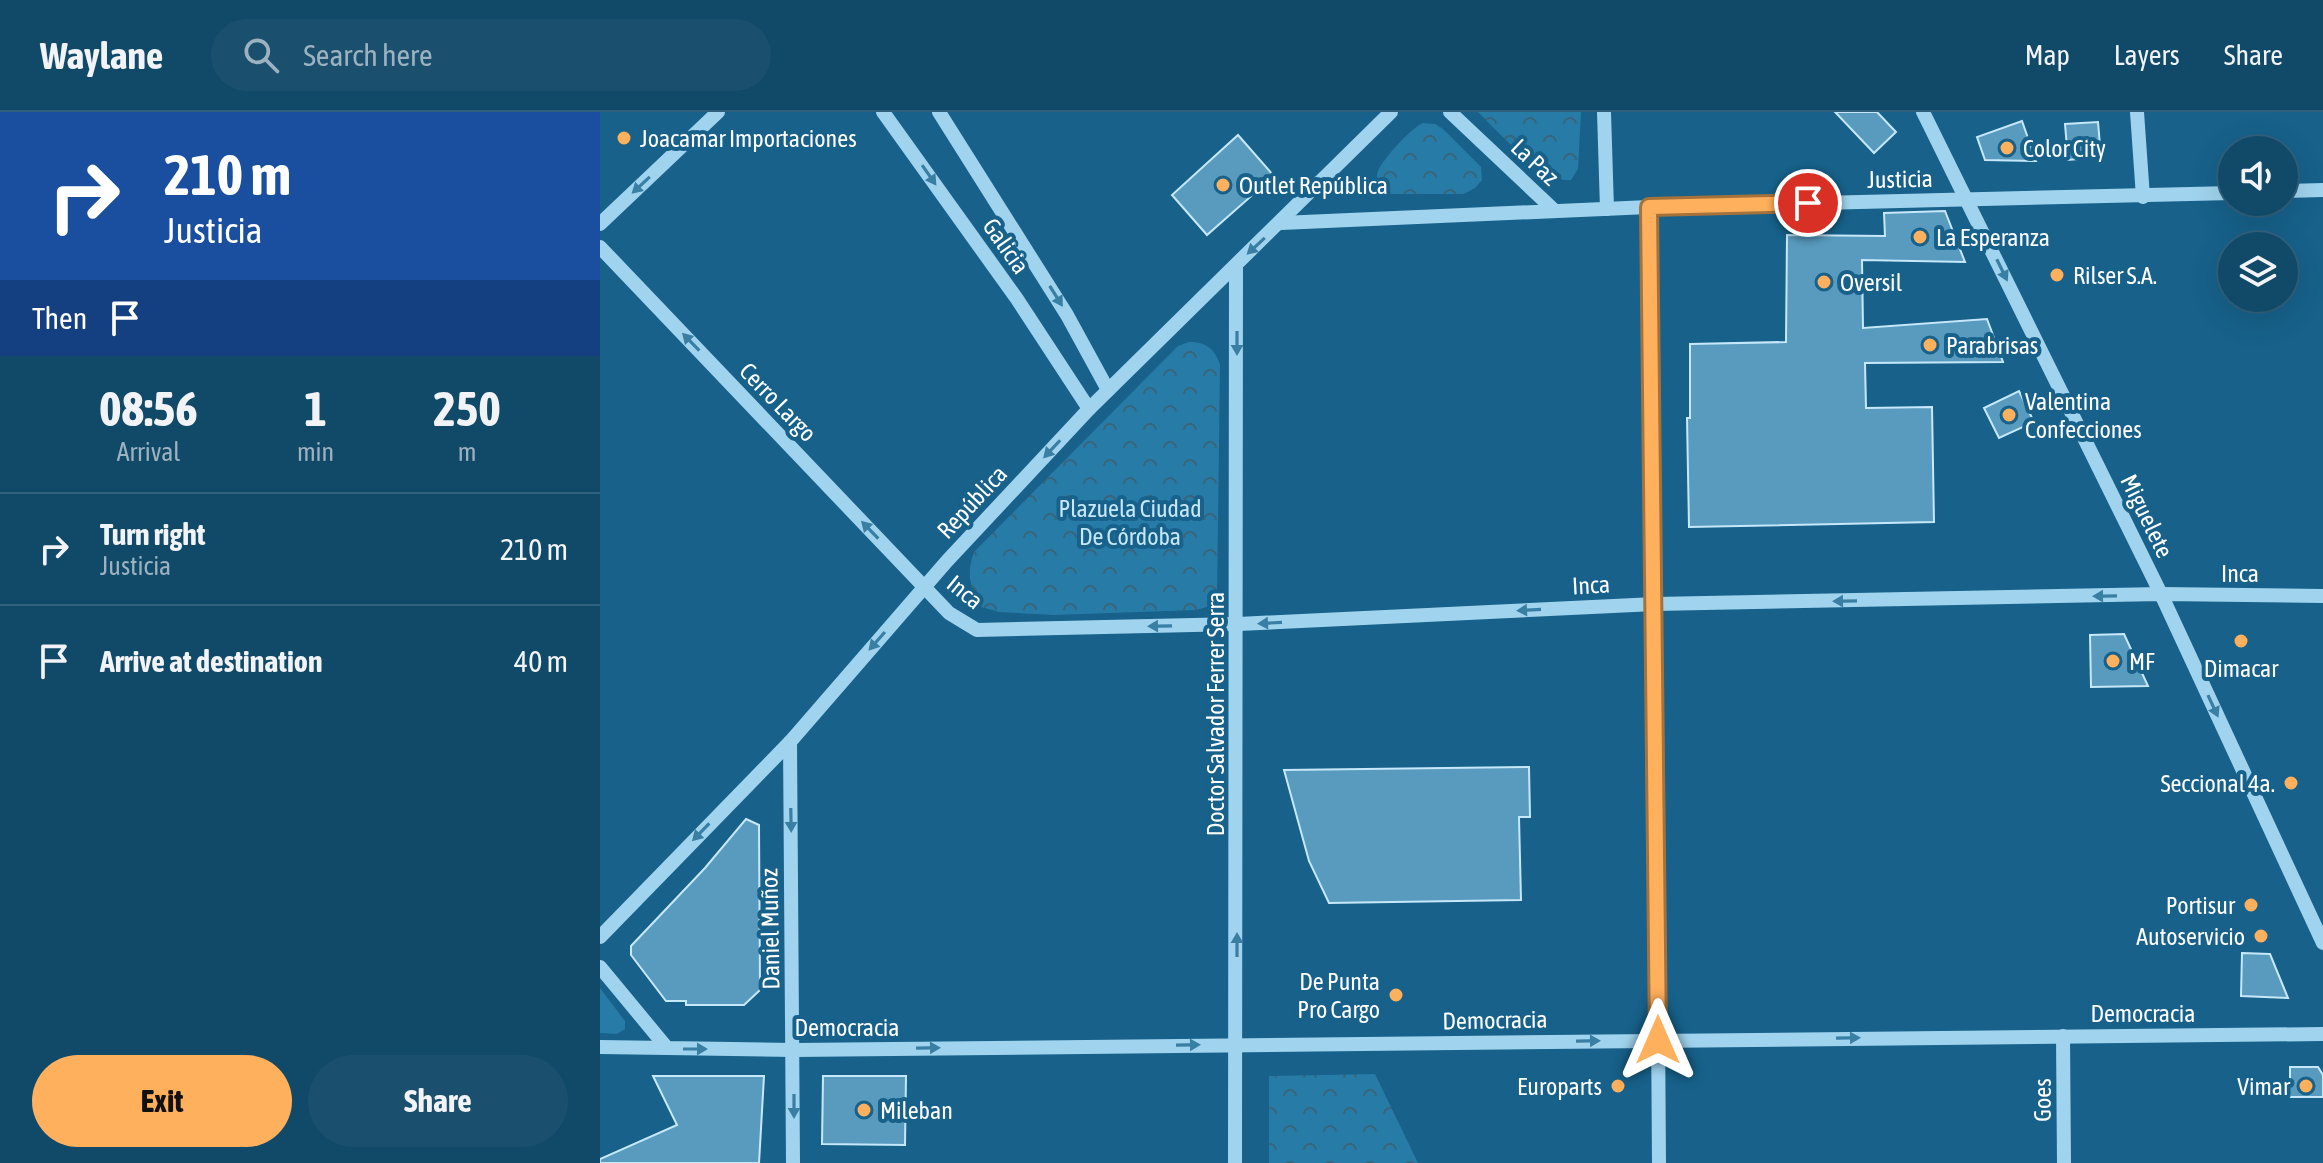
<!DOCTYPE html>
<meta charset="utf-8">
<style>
body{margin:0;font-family:"Asap Condensed",sans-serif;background:#1a506e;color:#f1f3f6;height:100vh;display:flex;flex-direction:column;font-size:30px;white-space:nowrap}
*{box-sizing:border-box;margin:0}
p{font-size:26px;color:#9cb2c0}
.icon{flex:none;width:44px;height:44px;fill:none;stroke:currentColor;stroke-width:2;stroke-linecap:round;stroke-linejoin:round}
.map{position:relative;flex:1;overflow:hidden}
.drawer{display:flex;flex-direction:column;background:#114968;width:600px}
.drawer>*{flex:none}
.banner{background:#1a4fa0;color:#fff;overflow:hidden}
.buttons{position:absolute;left:1618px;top:24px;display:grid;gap:16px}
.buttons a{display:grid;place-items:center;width:80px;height:80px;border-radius:50%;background:#114968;box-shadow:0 8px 32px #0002,0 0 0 2px #30617c;font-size:40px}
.pin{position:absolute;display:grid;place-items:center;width:68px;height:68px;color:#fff;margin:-34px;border:4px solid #fff;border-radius:50%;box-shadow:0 2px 8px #0007}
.me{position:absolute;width:88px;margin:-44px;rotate:0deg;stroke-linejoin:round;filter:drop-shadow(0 0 6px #0008)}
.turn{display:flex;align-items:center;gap:28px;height:168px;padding:0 32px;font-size:36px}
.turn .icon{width:104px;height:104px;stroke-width:2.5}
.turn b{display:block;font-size:56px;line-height:68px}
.then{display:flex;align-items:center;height:76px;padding:0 32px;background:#0003;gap:16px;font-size:30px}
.eta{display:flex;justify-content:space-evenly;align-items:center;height:136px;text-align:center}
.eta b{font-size:48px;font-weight:700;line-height:56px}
.primary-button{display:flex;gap:16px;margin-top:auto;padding:16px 32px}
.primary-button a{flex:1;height:92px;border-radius:48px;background:#ffb05d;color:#111;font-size:32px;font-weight:700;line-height:92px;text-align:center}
.primary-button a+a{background:#1a506e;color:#f1f3f6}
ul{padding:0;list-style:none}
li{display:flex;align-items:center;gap:24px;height:112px;padding:0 32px;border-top:2px solid #30617c}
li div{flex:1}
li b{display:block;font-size:30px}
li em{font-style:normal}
header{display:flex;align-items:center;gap:48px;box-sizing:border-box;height:112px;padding:0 40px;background:#114968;border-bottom:2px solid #30617c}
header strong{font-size:38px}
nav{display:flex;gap:44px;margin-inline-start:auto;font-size:28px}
.search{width:560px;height:72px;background:#1a506e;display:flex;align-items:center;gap:20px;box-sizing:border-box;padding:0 28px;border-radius:44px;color:#9cb2c0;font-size:30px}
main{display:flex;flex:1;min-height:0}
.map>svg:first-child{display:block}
.grass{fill:#277ba7}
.park{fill:url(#park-crowns)}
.building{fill:#599bbe;stroke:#c6e8fa;stroke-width:2}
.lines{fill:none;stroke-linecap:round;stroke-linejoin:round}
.minor{stroke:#a0d3ee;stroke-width:14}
.oneway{fill:#397ea3}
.route-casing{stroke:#a6723c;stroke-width:20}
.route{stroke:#ffb05d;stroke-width:14}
.poi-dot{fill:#ffb05d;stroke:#17618a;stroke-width:3}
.labels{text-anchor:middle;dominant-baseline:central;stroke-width:8;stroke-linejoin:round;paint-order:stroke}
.poi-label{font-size:24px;fill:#fff;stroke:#17618a;text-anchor:start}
.street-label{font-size:24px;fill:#fff;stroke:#17618a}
.park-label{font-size:24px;fill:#c6e8fa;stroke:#17618a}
</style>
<header>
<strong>Waylane</strong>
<div class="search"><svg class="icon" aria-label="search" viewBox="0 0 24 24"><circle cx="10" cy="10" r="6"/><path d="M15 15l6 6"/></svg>Search here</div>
<nav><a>Map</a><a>Layers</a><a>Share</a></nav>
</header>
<main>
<section class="drawer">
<div class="banner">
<div class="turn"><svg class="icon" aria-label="right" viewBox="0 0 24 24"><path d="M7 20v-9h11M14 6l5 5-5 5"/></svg><div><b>210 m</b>Justicia</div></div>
<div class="then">Then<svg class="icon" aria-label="arrive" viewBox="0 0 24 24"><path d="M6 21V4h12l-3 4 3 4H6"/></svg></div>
</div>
<div class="eta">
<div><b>08:56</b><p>Arrival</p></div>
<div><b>1</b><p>min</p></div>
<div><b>250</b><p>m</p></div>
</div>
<ul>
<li><svg class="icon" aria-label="right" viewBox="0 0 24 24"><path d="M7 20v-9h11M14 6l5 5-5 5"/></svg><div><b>Turn right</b><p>Justicia</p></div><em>210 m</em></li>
<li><svg class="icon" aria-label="arrive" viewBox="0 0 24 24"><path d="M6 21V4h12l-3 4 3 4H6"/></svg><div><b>Arrive at destination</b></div><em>40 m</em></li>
</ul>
<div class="primary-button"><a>Exit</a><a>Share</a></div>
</section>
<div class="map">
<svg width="1723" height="1051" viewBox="0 0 1723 1051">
<defs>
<pattern id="park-crowns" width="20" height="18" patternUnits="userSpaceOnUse" patternTransform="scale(2)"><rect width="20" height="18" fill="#277ba7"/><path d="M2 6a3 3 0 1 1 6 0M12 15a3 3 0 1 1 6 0" fill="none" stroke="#3a647a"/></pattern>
</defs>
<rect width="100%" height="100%" fill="#17618a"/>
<!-- grass -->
<polygon class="grass" points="0,876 25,909 25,917 17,922 0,921"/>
<!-- park -->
<g class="park">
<path d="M878 0H981L978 57 971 68C943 72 898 19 878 0Z"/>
<path d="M823 11 835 12 843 17 881 55 882 68 875 76 864 82H791L782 78C779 72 775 66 778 59 783 47 811 16 823 11Z"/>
<path d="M589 230C606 230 615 237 620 253L617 487 610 494 596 498 454 503 399 500 381 495C370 476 366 462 374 440L578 234Z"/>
<polygon points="775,962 818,1051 669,1051 669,964"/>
</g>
<!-- building -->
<g class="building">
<polygon points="1235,0 1277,0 1296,20 1274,41"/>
<polygon points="1422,9 1436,49 1385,48 1377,25"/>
<polygon points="1498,10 1501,45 1468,48 1465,12"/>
<polygon points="638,23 674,64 607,123 572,83"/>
<polygon points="1345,99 1365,150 1262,148 1263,216 1387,207 1403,250 1265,251 1266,296 1332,295 1334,410 1089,415 1087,306 1090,306 1090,232 1186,230 1187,123 1285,124 1284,101"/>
<polygon points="1419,279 1434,310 1399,326 1384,296"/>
<polygon points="1524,522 1548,574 1491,575 1490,523"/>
<polygon points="929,655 930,705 919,705 921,788 729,791 709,749 684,658"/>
<polygon points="146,707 159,713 160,878 144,893 86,893 86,889 66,889 31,843 31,834 105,756"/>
<polygon points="1642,841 1670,842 1688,886 1641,884"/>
<polygon points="1690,955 1718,955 1723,963 1723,985 1690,985"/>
<polygon points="53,964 164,964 159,1051 0,1051 0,1047 77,1013"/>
<polygon points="223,964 306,964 305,1033 222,1032"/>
</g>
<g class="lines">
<!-- minor -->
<g class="minor">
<polyline points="283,0 417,187 489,297"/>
<polyline points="339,0 467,203 508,278"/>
<polyline points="850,0 955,99"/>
<polyline points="1004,0 1007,97"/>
<polyline points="1323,0 1561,482 1723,831"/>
<polyline points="1537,0 1543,85"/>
<polyline points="1684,79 1723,78"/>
<polyline points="1049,95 1055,492 1059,1051"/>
<polyline points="681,111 1049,95 1632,81"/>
<polyline points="0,112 118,0"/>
<polyline points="0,135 349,501 377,518 638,512 1055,492 1561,482 1723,484"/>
<polyline points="190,630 193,1051"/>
<polyline points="0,825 190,630 347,449 489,297 791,0"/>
<polyline points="0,855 67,936 194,938 1723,922"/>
<polyline points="1463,924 1464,1051"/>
<polyline points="0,935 67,936"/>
<polyline points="635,1051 636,153"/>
</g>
</g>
<!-- one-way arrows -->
<defs><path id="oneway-solid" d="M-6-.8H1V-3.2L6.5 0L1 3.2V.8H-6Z" transform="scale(2)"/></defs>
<g class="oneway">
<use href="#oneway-solid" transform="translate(329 63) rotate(55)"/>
<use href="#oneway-solid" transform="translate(41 73) rotate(137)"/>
<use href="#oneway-solid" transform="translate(656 134) rotate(137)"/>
<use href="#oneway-solid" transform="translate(1402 158) rotate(64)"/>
<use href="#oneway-solid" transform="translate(456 184) rotate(58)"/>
<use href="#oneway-solid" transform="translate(91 230) rotate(-134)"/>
<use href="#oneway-solid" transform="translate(637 231) rotate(90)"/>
<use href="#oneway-solid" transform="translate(452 337) rotate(133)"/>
<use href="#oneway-solid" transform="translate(270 418) rotate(-134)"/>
<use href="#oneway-solid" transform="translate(1505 484) rotate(179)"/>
<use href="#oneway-solid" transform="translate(1245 489) rotate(179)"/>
<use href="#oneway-solid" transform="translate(929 498) rotate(177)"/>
<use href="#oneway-solid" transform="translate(670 511) rotate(177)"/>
<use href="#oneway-solid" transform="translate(560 514) rotate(179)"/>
<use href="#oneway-solid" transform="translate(277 529) rotate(131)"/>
<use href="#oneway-solid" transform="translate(1613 594) rotate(65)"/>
<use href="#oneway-solid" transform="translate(191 708) rotate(89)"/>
<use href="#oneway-solid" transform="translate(101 720) rotate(134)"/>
<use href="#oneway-solid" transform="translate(637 833) rotate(-90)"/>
<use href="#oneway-solid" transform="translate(1248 926) rotate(-1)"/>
<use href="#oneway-solid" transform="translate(988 929) rotate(-1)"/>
<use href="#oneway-solid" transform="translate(588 933) rotate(-1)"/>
<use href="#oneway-solid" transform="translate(328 936) rotate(-1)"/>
<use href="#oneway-solid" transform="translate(95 937)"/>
<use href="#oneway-solid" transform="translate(194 994) rotate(90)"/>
</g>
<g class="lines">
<defs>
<polyline id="route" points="1058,928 1049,95 1208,91"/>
</defs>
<!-- route casing -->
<use href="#route" class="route-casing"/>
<!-- route -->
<use href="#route" class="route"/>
</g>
<!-- markers -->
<g class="poi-dot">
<circle cx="24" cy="26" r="8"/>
<circle cx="1407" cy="36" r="8"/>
<circle cx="623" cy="73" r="8"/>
<circle cx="1320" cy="125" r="8"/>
<circle cx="1457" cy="163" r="8"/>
<circle cx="1224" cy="170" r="8"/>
<circle cx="1330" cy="233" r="8"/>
<circle cx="1409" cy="303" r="8"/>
<circle cx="1641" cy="529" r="8"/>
<circle cx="1513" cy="549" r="8"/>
<circle cx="1691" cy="671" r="8"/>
<circle cx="1651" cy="793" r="8"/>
<circle cx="1661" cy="824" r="8"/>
<circle cx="796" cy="883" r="8"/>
<circle cx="1018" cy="974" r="8"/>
<circle cx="1706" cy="974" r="8"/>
<circle cx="264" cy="998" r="8"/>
</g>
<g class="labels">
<!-- poi labels -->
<g class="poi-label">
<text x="40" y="26">Joacamar Importaciones</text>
<text x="1423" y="36">Color City</text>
<text x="639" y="73">Outlet República</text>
<text x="1336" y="125">La Esperanza</text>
<text x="1473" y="163">Rilser S.A.</text>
<text x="1240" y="170">Oversil</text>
<text x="1346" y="233">Parabrisas</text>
<text x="1425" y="289">Valentina<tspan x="1425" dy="28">Confecciones</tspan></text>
<text x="1529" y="549">MF</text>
<text x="1641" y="556" text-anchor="middle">Dimacar</text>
<text x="1675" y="671" text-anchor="end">Seccional 4a.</text>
<text x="1635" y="793" text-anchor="end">Portisur</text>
<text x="1645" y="824" text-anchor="end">Autoservicio</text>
<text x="780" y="869" text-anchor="end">De Punta<tspan x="780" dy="28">Pro Cargo</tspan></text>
<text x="1002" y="974" text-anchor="end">Europarts</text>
<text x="1690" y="974" text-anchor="end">Vimar</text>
<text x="280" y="998">Mileban</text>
</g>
<!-- street labels -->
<g class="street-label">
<text transform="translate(935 50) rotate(43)">La Paz</text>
<text transform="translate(1300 67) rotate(-1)">Justicia</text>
<text transform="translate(406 134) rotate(55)">Galicia</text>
<text transform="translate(178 290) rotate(46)">Cerro Largo</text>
<text transform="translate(372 390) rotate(-47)">República</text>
<text transform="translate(1547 404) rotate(64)">Miguelete</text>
<text x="1640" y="461">Inca</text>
<text transform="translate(991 473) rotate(-3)">Inca</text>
<text transform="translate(365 480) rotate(39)">Inca</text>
<text transform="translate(615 602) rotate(-90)">Doctor Salvador Ferrer Serra</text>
<text transform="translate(170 817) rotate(-91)">Daniel Muñoz</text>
<text x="1543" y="901">Democracia</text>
<text transform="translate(895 908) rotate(-1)">Democracia</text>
<text x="247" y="915">Democracia</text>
<text transform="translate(1442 988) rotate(-90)">Goes</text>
</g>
<!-- park labels -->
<g class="park-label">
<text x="530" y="396">Plazuela Ciudad<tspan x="530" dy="28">De Córdoba</tspan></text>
</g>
</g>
</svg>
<div class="buttons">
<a><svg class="icon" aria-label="sound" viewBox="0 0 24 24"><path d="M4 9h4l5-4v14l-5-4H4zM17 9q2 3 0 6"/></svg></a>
<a><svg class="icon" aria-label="layers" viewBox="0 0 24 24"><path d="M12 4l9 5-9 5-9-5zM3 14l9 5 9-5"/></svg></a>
</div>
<div class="pin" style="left:1208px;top:91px;background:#d93025"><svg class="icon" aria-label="arrive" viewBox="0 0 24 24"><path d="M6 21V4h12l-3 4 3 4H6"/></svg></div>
<svg class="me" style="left:1058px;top:928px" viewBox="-20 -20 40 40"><path d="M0-17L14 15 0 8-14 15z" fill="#ffb05d" stroke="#fff" stroke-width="4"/></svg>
</div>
</main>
